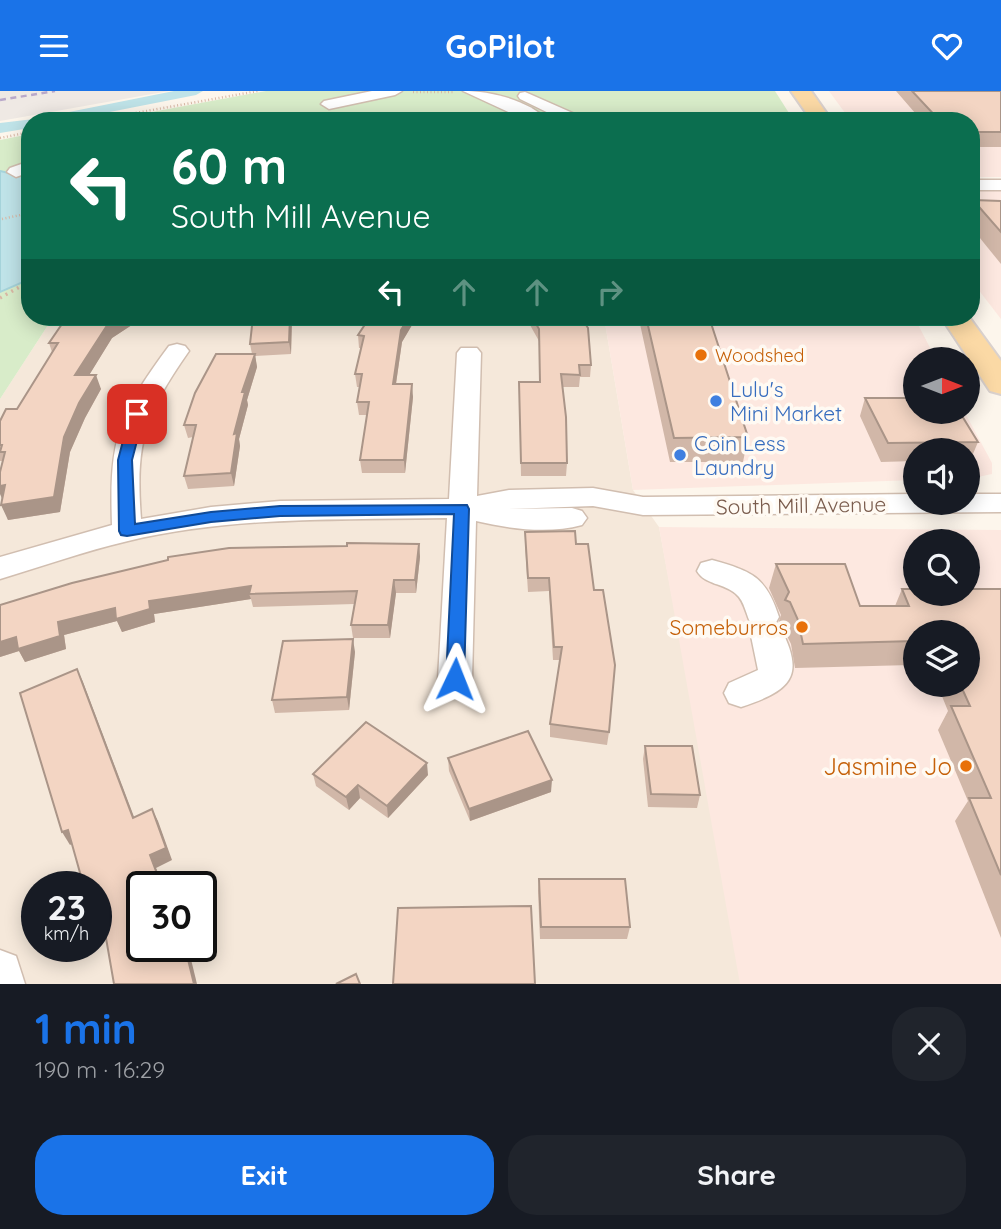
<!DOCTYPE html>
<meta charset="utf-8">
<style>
body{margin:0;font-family:Quicksand,sans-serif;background:#20242c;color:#f1f3f6;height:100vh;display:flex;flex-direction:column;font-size:26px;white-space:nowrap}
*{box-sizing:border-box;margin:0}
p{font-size:23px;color:#9ea1a6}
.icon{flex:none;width:38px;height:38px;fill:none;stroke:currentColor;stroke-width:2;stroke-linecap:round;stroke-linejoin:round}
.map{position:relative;height:893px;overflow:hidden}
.details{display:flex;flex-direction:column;background:#171b24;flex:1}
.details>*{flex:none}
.banner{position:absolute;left:21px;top:21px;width:959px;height:214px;border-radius:28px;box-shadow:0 4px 18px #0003;background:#0b6e4f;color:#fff;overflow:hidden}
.needle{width:46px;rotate:90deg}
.buttons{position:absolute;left:903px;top:256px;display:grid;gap:14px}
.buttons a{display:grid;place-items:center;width:77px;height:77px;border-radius:50%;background:#171b24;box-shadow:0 4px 18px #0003;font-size:35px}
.speed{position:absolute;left:21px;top:780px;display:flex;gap:14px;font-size:35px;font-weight:700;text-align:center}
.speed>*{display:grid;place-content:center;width:91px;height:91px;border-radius:50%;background:#171b24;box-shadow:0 4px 18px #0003;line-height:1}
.speed small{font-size:18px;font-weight:400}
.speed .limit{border:4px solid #111;border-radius:10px;background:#fff;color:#111}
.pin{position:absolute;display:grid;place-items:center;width:60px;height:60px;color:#fff;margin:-30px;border-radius:14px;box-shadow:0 4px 10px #0006}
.me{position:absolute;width:77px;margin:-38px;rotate:2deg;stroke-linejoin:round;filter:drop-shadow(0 0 5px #0008)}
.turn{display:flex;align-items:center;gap:24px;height:147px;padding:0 35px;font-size:32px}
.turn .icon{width:91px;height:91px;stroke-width:2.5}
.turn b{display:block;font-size:49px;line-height:60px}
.lanes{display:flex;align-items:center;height:66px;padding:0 35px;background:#0003;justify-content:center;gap:35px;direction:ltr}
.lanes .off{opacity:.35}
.round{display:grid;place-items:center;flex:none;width:74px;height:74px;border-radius:28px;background:#20242c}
.head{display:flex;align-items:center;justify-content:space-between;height:119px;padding:0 35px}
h1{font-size:42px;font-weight:800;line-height:52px;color:#1a73e8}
.primary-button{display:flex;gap:14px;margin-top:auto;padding:14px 35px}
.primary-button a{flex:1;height:80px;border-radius:28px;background:#1a73e8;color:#fff;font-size:28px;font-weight:800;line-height:80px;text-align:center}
.primary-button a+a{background:#20242c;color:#f1f3f6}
header{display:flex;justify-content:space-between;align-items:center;height:91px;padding:0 35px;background:#1a73e8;color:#fff;font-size:32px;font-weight:800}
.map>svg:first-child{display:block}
.residential{fill:#f5e8da;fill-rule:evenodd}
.commercial{fill:#fde8e0;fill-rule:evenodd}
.industrial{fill:#efe9e4}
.green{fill:#d8ecc9}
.water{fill:#bfe3e8;stroke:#a5d3da;stroke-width:2}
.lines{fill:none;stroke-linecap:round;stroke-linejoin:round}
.canal{fill:#bfe3e8;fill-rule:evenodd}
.minor-casing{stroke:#d1beb0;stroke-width:3}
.major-casing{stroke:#dad1cd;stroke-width:4}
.path-far1{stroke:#d9b8a5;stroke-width:2.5;stroke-dasharray:1 2.5;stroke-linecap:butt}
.path{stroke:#d9b8a5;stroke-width:3.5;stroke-dasharray:2 4.5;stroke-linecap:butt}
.minor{fill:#fff;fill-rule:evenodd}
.major{fill:#fbd9a5;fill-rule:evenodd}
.rail{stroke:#b9a8c9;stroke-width:2.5;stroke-dasharray:6 4.5;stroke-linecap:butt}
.wall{fill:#d1b7a8}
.shaded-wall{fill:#aa9588}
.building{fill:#f3d5c3;stroke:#aa9588;stroke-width:2}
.route{fill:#1a73e8;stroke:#114b97;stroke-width:2}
.food-dot{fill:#e8710a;stroke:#fffaf3;stroke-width:2.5}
.shop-dot{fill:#3f7fe0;stroke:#fffaf3;stroke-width:2.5}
.labels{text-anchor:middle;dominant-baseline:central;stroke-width:7;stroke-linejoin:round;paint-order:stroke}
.far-food-label{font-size:18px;fill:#c56008;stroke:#fffaf3;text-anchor:start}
.shop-label{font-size:21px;fill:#366cbe;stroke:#fffaf3;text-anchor:start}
.street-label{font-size:21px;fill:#7a5c4d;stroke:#fffaf3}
.food-label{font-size:21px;fill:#c56008;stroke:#fffaf3;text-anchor:end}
.near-food-label{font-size:24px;fill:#c56008;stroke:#fffaf3;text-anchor:end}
</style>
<header><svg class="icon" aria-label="menu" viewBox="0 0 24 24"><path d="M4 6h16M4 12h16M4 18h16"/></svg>GoPilot<svg class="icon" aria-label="heart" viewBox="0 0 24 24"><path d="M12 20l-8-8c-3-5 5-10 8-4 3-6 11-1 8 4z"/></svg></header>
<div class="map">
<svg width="1001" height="893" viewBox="0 0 1001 893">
<rect width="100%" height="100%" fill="#fdf6ec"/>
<!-- residential -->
<path class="residential" d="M60 226H604L633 399 659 436 744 893H0V308L50 231ZM37 796H96V856H37ZM142 796H201V856H142Z"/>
<!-- commercial -->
<g class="commercial">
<polygon points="829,0 1001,0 1001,86 971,86 971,30 851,30"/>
<polygon points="971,99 1001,99 1001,228 971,189"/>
<polygon points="604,226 914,226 936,268 915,268 915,320 964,320 992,372 992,383 968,388 968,359 915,359 915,389 633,399"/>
<path d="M659 436 1001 439V893H740ZM915 450H968V502H915ZM915 541H968V593H915Z"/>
</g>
<!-- industrial -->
<polygon class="industrial" points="0,0 169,0 0,30"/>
<!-- green -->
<g class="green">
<polygon points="266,0 775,0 794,30 103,30"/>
<polygon points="30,43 30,226 60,226 50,231 0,308 0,49"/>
</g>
<!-- water -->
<polygon class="water" points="0,80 30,87 30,188 0,201"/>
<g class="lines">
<!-- canal -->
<polygon class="canal" points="174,0 203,0 196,4 64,30 30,30 30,37 0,42 0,32 34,28"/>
<defs>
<g id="minor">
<polygon points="372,0 402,0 395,4 329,18 321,13 324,10"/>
<path d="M463 0C491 0 528 9 549 30H528Z"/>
<polygon points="525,1 584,27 586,30 565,30 520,8 518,5 520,2"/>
<polygon points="30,70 30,81 16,86 7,81 10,77"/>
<rect x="971" y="89" width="30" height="10"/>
<path d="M177 253 185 255 189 260C145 323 135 351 141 428L211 416 280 410 449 408 457 262 461 257H477L481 262 477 405 509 399 593 397 643 406 915 403V411H968V403H1001V421L643 424 593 415 507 418 572 417 582 420 587 427 582 434C549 443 510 438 476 430L472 588 467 598 455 602 443 598 438 588 447 427C341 429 232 425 128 450 85 460 43 475 0 488V466L112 434C109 348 118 324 169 255Z"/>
<path d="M712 469C751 480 766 485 779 526L774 535 780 536C807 587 789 600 741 616L729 612 724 602 729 592 758 579 751 545 757 536 752 535C746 525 745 510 736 503 724 492 705 494 697 480L701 472Z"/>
<polygon points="0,859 16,865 25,893 0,893"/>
</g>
<g id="major">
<polygon points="791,0 811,0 832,30 812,30"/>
<polygon points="941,226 969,226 1001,270 1001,303 990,300"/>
</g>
</defs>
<!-- minor casing -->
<use href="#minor" class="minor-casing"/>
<!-- major casing -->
<use href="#major" class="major-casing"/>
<!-- path-far1 -->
<g class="path-far1">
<polyline points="413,1 453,1"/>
<polyline points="368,23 379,30"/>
<polyline points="91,30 258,0"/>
<polyline points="0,47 30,41"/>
<polyline points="2,128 30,122"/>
</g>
<!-- path -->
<polyline class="path" points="0,207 30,190"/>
<!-- minor -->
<use href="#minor" class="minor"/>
<!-- major -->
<use href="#major" class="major"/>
<!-- rail -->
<polyline class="rail" points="0,9 55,0"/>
</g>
<!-- wall -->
<g class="wall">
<polygon points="896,0 1001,0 1001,56 971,56 971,30 922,30"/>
<polygon points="973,109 1001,110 1001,173 971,136 971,115"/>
<polygon points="222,226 292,226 291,263 255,265 257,276 247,309 248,314 239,348 240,355 234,395 188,398 184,385 193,346 188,347 184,334 252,263 250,253 252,235"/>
<polygon points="370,226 412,226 412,234 402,251 396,293 413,306 405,382 362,382 360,369 367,324 359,324 357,311 360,296 357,296 355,283 361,257 359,257 358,244"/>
<polygon points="530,226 581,226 591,274 590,286 580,286 579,296 562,296 567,372 566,385 521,385 519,291 540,291 539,250 530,234"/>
<polygon points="640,226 790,226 788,234 712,234 748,346 743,371 670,371 640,233"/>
<polygon points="141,228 112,247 89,284 101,298 85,327 70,361 60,421 8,429 2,408 3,371 2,370 0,370 0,330 17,318 52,261 49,252"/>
<polygon points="865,307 978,351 970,370 968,370 968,359 915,359 915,370 881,371 860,325"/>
<polygon points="525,441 576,453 609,641 607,654 550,646 550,633 560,569 553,569 549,500 528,501 525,454"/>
<polygon points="419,453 420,466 416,502 396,502 390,547 353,547 351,534 354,513 253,516 251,508 154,523 155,531 122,541 117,530 64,544 66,558 25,571 19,560 0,566 0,514"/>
<polygon points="776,473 860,515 895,515 902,498 1001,498 1001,847 955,730 968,710 938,639 948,620 937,593 968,593 968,541 915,541 915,585 911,574 795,577 791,553 782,535 778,533 781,524 769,497"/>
<polygon points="355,561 349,619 275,622 272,609"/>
<polygon points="645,655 700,704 697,717 648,716 643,668"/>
<polygon points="448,667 551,701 470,730 449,680"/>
<polygon points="313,683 428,684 388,727 360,707 349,719 316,695"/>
<polygon points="539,788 630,836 627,848 540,848 538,800"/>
</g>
<!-- shaded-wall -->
<g class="shaded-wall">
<polygon points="119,226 141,226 141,228 112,247 80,299 75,284 108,233"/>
<polygon points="290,226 292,226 291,263 289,251"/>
<polygon points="409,226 412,226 412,234 402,251 394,306 393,293 401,239"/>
<polygon points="419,226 451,226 419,232"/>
<polygon points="255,263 257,276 247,309 248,314 239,348 240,355 234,395 231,382 234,343 242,301"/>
<polygon points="96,284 101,298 85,327 70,361 60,421 8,429 1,414 64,346 79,312"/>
<polygon points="412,293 413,306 405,382 404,369"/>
<polygon points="5,394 3,410 0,403 0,395"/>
<polygon points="419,453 420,466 416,502 415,489"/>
<polygon points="394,489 396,502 390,547 388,534"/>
<polygon points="251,495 249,503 251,508 154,523 155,531 122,541 117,530 64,544 66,558 25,571 19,560 0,566 0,551 16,546 58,531 115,517 149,510"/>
<polygon points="353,548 355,561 349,619 347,606"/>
<polygon points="77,578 83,591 139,739 133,727"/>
<polygon points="427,672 428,684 388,727 387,715"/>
<polygon points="552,689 551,701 470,730 469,718"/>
<polygon points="358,694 360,707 349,719 346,706"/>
<polygon points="152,718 158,730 172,769 156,777 164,796 162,796 150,764"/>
<polygon points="68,739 75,751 70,754 62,741"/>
<polygon points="102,824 109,836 100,840 96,834 96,827"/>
<polygon points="185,856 188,856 197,893 194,893"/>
</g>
<!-- building -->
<g class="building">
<polygon points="912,0 1001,0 1001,41 971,41 971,30 940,30"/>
<polygon points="973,109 1001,110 1001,141"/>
<polygon points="75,226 119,226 108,233 75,284 96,284 79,312 64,346 54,406 1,414 5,394 0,395 0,381 5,361 0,361 2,354 0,354 0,330 6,318 17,318 58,252 49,252 62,233"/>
<polygon points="253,226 290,226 289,251 250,253"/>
<polygon points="370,226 409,226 401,239 393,293 412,293 404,369 360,369 369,311 357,311 362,283 355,283 364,245 358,244"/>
<polygon points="532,226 581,226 588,237 591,274 579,274 580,284 561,283 566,326 567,372 521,372 519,291 540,291 539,238"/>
<polygon points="646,226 709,226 748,346 674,347"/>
<polygon points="216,263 255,263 242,301 245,301 234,343 237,342 231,382 184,385 196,334 184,334 195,302"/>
<polygon points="865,307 915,307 915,320 959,320 978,351 888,352"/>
<polygon points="575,440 576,453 588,453 594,499 603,499 615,574 609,641 550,633 562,556 554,556 549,487 528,487 525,441"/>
<polygon points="347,452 419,453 415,489 394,489 388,534 351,534 357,500 249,503 251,495 149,510 150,518 116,528 115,517 58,531 60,545 18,558 16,546 0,551 0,514 72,492 168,469 168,466 229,457 347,455"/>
<polygon points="776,473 845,473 860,515 909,515 902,498 915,498 915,502 968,502 968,498 1001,498 1001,784 969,707 991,707 951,615 970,615 960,593 968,593 968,541 915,541 915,550 803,553 798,529 790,511 785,509 789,501"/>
<polygon points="353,548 347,606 272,609 283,550"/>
<polygon points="77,578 133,727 152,718 166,757 150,764 162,796 142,796 142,856 185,856 194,893 114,893 102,824 96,827 96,796 84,796 68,739 62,741 20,602"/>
<polygon points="366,631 427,672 387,715 358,694 346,706 313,683"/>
<polygon points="528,640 552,689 469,718 448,667"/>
<polygon points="645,655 692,655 700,704 651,703"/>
<polygon points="539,788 625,788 630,836 541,836"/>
<polygon points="531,815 535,893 393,893 398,817"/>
<polygon points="356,883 360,893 336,893"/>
</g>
<!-- route -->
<polygon class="route" points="137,319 144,323 132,369 135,433 211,421 280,415 467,414 469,418 464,588 462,593 455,595 448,593 446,588 454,423 280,425 211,431 127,445 121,444 119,440 118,369 130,323"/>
<!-- markers -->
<g class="food-dot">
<circle cx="701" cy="264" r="7"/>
<circle cx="802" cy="536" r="7"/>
<circle cx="966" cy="675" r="7"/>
</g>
<g class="shop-dot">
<circle cx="716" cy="310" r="7"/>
<circle cx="680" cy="364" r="7"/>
</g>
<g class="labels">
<!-- far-food labels -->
<g class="far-food-label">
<text x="715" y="264">Woodshed</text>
</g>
<!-- shop labels -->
<g class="shop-label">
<text x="730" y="298">Lulu's<tspan x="730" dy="24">Mini Market</tspan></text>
<text x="694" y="352">Coin Less<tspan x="694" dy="24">Laundry</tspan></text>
</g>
<!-- street labels -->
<g class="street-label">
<text transform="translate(801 414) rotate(-1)">South Mill Avenue</text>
</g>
<!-- food labels -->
<g class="food-label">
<text x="788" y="536">Someburros</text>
</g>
<!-- near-food labels -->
<g class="near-food-label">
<text x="952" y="675">Jasmine Jo</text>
</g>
</g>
</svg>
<div class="buttons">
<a><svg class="needle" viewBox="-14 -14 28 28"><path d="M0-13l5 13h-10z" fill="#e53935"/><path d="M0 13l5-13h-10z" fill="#9ea1a6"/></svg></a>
<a><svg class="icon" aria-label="sound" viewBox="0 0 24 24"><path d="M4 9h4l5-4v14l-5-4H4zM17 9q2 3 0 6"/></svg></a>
<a><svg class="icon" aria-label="search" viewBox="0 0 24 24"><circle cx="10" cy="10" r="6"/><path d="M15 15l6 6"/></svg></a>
<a><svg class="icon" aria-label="layers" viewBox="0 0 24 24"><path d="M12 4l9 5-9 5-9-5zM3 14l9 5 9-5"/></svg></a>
</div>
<div class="speed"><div>23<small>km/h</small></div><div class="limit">30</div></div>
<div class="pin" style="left:137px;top:323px;background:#d93025"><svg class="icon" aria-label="arrive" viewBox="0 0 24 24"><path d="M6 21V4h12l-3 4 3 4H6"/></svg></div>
<svg class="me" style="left:455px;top:588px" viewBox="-20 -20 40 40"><path d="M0-17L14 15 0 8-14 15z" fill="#1a73e8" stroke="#fff" stroke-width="4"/></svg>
<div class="banner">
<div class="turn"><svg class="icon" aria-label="left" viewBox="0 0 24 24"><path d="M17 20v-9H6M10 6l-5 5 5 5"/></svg><div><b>60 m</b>South Mill Avenue</div></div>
<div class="lanes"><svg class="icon" aria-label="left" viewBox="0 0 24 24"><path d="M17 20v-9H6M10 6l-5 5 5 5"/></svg><svg class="icon off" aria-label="ahead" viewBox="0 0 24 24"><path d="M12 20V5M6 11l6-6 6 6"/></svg><svg class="icon off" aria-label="ahead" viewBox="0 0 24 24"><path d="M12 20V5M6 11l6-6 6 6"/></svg><svg class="icon off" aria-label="right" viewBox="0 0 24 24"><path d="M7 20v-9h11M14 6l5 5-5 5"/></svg></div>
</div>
</div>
<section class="details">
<div class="head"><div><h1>1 min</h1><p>190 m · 16:29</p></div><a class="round"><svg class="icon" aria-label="close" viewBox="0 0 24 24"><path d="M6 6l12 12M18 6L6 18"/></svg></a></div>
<div class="primary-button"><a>Exit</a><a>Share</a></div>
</section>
